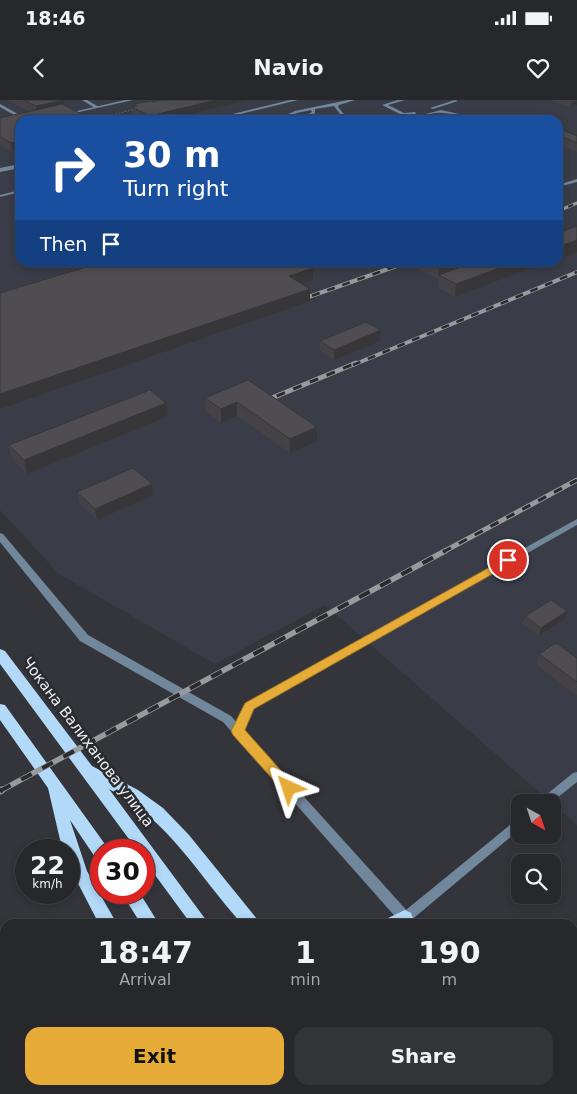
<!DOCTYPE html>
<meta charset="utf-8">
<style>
body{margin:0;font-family:"DejaVu Sans",sans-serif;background:#333438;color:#f1f3f6;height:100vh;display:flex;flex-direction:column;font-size:19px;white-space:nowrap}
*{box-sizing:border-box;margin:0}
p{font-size:16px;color:#a4a6a9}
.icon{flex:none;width:28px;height:28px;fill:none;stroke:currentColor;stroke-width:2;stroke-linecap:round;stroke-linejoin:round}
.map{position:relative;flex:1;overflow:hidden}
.panel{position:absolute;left:0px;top:819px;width:578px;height:176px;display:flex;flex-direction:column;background:#27282c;border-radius:15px 15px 0 0;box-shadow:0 2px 8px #0003,0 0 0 1px #434448}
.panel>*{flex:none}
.banner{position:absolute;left:15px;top:15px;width:548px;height:152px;border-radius:15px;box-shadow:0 2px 8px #0003,0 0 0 1px #434448;background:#1a4fa0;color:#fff;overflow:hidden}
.needle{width:32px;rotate:140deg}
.buttons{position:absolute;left:511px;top:694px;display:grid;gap:10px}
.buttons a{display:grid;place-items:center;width:50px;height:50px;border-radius:10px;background:#27282c;box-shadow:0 2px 8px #0003,0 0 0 1px #434448;font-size:25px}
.speed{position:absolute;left:15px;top:739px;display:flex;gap:10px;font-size:25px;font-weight:700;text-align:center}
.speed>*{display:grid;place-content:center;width:65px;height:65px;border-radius:50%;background:#27282c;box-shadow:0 2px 8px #0003,0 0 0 1px #434448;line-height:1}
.speed small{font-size:12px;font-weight:400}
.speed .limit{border:8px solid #d22;background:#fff;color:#111}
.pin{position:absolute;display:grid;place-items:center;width:42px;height:42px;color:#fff;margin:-21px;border:2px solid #fff;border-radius:50%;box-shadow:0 1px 5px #0007}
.me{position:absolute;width:55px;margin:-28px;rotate:318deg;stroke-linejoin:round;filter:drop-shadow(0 0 4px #0008)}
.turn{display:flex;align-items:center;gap:18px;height:105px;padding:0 25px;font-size:22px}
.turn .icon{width:65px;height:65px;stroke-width:2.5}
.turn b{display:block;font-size:35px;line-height:42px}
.then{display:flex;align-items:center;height:48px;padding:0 25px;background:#0003;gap:10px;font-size:19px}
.eta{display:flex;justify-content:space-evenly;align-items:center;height:85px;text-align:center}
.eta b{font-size:30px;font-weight:800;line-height:35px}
.cta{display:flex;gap:10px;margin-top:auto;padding:10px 25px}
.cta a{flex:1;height:58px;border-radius:15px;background:#e7ac37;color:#111;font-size:20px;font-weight:800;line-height:58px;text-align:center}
.cta a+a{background:#333438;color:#f1f3f6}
.status{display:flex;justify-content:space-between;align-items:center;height:35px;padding:0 25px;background:#27282c;direction:ltr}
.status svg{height:14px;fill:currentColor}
header{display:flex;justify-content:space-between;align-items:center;height:65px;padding:0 25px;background:#27282c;font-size:22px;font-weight:800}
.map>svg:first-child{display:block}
.built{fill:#3a3c48;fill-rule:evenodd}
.green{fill:#804a6d}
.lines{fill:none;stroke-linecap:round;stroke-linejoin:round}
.path{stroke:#737479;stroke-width:1;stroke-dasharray:1 2;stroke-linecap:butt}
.service{fill:#71879b;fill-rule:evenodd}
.minor{fill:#71879b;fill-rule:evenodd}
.tertiary{fill:#71879b;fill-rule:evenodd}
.primary{fill:#b3d9f9;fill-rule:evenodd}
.rail-far4-casing{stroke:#999a9e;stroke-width:3}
.rail-far3-casing{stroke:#999a9e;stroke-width:4}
.rail-far2-casing{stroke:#999a9e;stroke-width:5}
.rail-far1-casing{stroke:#999a9e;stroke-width:5.5}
.rail-casing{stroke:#999a9e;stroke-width:7}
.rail-far4{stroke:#2a2b30;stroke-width:2;stroke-dasharray:5.5;stroke-linecap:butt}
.rail-far3{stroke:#2a2b30;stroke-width:2.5;stroke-dasharray:8;stroke-linecap:butt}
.rail-far2{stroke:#2a2b30;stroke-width:3;stroke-dasharray:9;stroke-linecap:butt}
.rail-far1{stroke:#2a2b30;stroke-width:4;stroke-dasharray:12;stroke-linecap:butt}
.rail{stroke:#2a2b30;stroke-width:5;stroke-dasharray:16;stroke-linecap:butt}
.wall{fill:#444247}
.shaded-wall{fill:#373639}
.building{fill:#4f4d52;stroke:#373639}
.route{fill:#e7ac37;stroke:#967024}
.labels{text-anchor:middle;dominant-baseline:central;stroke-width:5;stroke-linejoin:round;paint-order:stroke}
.near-street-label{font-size:15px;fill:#ebecf0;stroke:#2a2b30}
</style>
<div class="status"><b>18:46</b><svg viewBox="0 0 49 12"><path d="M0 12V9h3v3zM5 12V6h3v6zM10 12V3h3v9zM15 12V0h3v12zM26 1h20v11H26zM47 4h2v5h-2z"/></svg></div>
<header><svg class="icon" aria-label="back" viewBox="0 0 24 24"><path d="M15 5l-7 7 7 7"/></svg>Navio<svg class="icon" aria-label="heart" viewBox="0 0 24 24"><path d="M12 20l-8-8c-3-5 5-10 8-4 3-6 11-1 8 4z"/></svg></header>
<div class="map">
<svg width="577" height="994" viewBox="0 0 577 994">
<rect width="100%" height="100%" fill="#34353a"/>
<!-- built -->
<path class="built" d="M0 0H577V725L325 505 215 564 59 474 0 410ZM20 20H558V162H20Z"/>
<!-- green -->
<polygon class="green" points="399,990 484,990 487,994 402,994"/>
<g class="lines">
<!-- path -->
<g class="path">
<polyline points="93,20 135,9"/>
<polyline points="177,20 204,14"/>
</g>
<!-- service -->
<g class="service">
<polygon points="125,0 133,0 66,15 64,14"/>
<path d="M348 0H355L339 5 338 7 347 18 345 20H340L343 18 334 6 315 9V13L306 18 274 20 295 11ZM311 10 312 12 305 16 286 18 297 13Z"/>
<polygon points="398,0 405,0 388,5 404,13 415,12 416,14 402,15 382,5"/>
<polygon points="455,0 458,1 433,9 430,8"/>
<polygon points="0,4 27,19 28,20 23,20 0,7"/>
<path d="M441 10 481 19 483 20C469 20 457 14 443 13 430 11 416 20 403 20Z"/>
<polygon points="577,79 577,82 558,87 558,85"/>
<polygon points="20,90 20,92 0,97 0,95"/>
<polygon points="577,419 577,425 253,608 242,634 238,635 234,634 233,631 246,603"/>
<polygon points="577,672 577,682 552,702 540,702 541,699 573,673"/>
<polygon points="520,718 520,729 409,822 405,823 401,822 399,818 401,814 516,720"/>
</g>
<!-- minor -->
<g class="minor">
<polygon points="82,0 87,0 99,7 95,8"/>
<polygon points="290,0 298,0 216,20 208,20"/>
<polygon points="20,64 20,68 0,72 0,68"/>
<polygon points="0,433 3,434 88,535 231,616 410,814 412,818 410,822 406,824 400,822 223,622 80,541 0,442"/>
</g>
<!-- tertiary -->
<polygon class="tertiary" points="544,990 561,990 563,994 546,994"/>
<!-- primary -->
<g class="primary">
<path d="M0 549 5 551 92 666 138 690 163 708 189 735 261 824H242C197 774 171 722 109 689L209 824H191L144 760V750H137L0 564Z"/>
<polygon points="0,604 5,605 107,747 108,750 101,750 101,759 95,757 70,720 87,771 117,824 99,824 69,766 69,750 63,750 61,744 48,688 0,620"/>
<polygon points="121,792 139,792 159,824 141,824"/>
<polygon points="405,810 411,813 413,818 411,823 386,824 388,818"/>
<polygon points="134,990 155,990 153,994 132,994"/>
<polygon points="257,990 278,990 280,994 259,994"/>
<polygon points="316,990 337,990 339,994 318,994"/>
<polygon points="374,990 395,990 397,994 376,994"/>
</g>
<defs>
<polyline id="rail-far4" points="558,111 577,103"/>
<g id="rail-far3">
<polyline points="297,201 408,162"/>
<polyline points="353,265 577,172"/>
</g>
<g id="rail-far2">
<polyline points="260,303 356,263"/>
<polyline points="443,452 577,380"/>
</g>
<polyline id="rail-far1" points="0,691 445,451"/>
<polyline id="rail" points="0,691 2,690"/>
</defs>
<!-- rail-far4 casing -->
<use href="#rail-far4" class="rail-far4-casing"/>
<!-- rail-far3 casing -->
<use href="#rail-far3" class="rail-far3-casing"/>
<!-- rail-far2 casing -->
<use href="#rail-far2" class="rail-far2-casing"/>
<!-- rail-far1 casing -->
<use href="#rail-far1" class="rail-far1-casing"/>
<!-- rail casing -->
<use href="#rail" class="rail-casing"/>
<!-- rail-far4 -->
<use href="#rail-far4" class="rail-far4"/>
<!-- rail-far3 -->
<use href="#rail-far3" class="rail-far3"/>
<!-- rail-far2 -->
<use href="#rail-far2" class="rail-far2"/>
<!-- rail-far1 -->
<use href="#rail-far1" class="rail-far1"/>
<!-- rail -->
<use href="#rail" class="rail"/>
</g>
<!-- wall -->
<g class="wall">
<polygon points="8,0 63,0 64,5 89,20 20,20 20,52 13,53 0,45 0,18 29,12"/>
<polygon points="162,0 249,0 165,20 143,20 133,15 132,7 134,6 134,4 153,2"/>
<polygon points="552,0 577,0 571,7 552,1"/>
<polygon points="558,28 577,36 577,52 558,44"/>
<polygon points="412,162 547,162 455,197 438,188 438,179 417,168 418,163 415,164"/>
<polygon points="381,230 380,241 334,260 320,251 320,241"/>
<polygon points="248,280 317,327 317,341 290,353 237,316 221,323 206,312 205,298"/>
<polygon points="166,303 168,316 27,374 12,359 9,345"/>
<polygon points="152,384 153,395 97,420 79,403 77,392"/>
<polygon points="567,511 565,519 539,535 523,524 525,516"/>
<polygon points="539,554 577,558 577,596 537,565"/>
</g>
<!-- shaded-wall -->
<g class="shaded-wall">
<polygon points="64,0 65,10 37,17 36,6"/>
<polygon points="216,0 249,0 165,20 150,20 150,16"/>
<polygon points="577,0 577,5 571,7 572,2"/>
<polygon points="54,18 54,20 43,20"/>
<polygon points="20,41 20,52 13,53 11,43"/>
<polygon points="562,103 560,115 558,115 558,104"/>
<polygon points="577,140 577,152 558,159 558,147"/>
<polygon points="458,162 483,162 439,175 438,179 439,169"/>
<polygon points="516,162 547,162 455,197 456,184"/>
<polygon points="313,168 313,180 289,188 289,176"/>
<polygon points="310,189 310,201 0,309 0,294"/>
<polygon points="381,230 380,241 334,260 334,250"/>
<polygon points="237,302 237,316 221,323 221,309"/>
<polygon points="166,303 168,316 27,374 24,360"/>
<polygon points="317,327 317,341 290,353 290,339"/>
<polygon points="152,384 153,395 97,420 95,409"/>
<polygon points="567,511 565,519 539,535 541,528"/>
</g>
<!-- building -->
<g class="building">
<polygon points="24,0 64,0 36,6"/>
<polygon points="162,0 216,0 150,16 132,7 137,6 134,4 150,1 153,2"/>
<polygon points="62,4 89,18 82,20 58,20 54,18 43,20 20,20 20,25 15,26 20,29 20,41 11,43 0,36 0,18"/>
<polygon points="514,17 522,20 503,20"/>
<polygon points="558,28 577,36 577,43 558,35"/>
<polygon points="577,126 577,140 558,147 558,133"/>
<polygon points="103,162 304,162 313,168 289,176 310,189 0,294 0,193"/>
<polygon points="426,162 458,162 439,169"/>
<polygon points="474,162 516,162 456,184 439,175"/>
<polygon points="366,222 381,230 334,250 320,241"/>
<polygon points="248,280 317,327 290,339 237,302 221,309 205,298"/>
<polygon points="150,290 166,303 24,360 9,345"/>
<polygon points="133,368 152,384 95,409 77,392"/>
<polygon points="551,500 567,511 541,528 525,516"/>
<polygon points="556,543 577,558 577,582 539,554"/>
</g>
<!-- route -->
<polygon class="route" points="508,457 514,460 512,463 254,609 245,630 294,685 296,688 294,692 284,692 233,635 231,631 245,603"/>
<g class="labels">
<!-- near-street labels -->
<g class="near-street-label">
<text transform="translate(88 642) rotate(53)">Чокана Валиханова улица</text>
</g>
</g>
</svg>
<div class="buttons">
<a><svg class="needle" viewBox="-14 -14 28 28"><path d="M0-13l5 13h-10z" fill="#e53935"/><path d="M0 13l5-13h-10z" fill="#a4a6a9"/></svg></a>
<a><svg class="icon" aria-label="search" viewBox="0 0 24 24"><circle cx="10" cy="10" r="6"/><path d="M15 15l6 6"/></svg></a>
</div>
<div class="speed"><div>22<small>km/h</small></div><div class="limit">30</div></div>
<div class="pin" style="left:508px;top:460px;background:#d93025"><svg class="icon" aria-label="arrive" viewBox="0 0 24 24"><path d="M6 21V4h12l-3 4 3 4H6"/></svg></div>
<svg class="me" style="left:289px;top:688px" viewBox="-20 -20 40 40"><path d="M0-17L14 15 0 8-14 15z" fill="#e7ac37" stroke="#fff" stroke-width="4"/></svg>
<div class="banner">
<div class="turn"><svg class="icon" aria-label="right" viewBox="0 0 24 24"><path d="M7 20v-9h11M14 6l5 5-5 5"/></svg><div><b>30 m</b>Turn right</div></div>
<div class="then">Then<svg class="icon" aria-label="arrive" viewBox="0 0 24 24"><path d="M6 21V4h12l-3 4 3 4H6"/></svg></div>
</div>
<section class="panel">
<div class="eta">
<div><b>18:47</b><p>Arrival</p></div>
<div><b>1</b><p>min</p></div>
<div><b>190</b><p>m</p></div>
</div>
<div class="cta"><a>Exit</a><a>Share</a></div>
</section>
</div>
